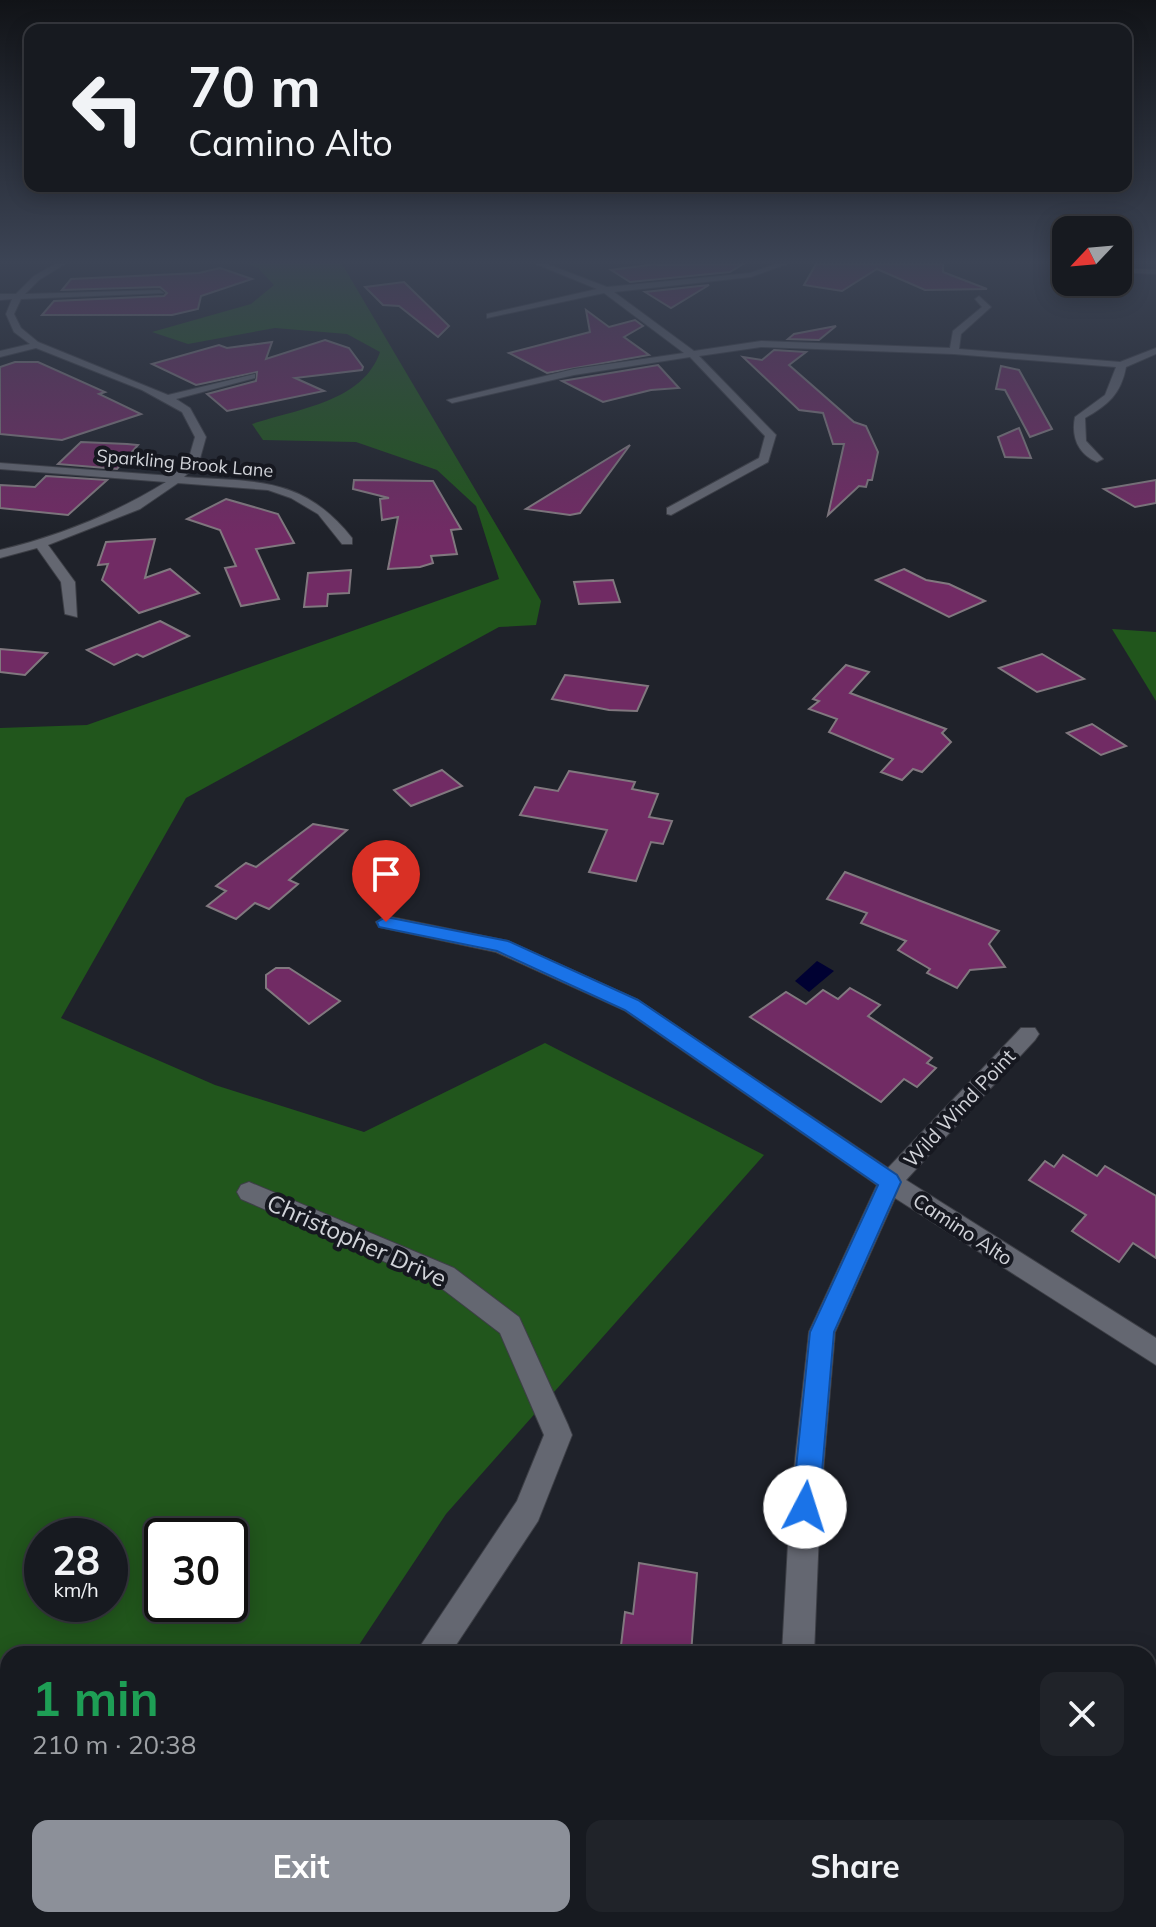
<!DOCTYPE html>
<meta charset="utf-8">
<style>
body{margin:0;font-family:Mulish,sans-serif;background:#202329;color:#f1f3f6;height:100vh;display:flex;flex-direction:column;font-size:30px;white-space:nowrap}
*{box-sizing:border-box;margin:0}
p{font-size:26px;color:#9ea1a5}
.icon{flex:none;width:44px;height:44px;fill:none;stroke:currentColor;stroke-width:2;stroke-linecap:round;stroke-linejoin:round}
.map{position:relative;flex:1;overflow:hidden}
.sheet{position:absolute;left:0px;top:1646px;width:1156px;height:282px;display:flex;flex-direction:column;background:#171a20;border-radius:24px 24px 0 0;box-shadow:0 4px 20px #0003,0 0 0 2px #36383e}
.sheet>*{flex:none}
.guide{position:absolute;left:24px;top:24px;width:1108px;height:168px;border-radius:16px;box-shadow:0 4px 20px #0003,0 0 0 2px #36383e;background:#171a20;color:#f1f3f6;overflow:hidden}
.needle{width:52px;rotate:244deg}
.controls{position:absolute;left:1052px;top:216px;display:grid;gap:16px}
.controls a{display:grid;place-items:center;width:80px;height:80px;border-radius:16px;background:#171a20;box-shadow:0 4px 20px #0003,0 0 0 2px #36383e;font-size:40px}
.speed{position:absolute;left:24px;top:1518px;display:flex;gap:16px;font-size:40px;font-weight:700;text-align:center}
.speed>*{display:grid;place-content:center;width:104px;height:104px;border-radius:50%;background:#171a20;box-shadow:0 4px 20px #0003,0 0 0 2px #36383e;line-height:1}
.speed small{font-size:20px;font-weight:400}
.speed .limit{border:4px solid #111;border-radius:12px;background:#fff;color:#111}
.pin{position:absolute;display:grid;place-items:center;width:68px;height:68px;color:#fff;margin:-82px -34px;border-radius:50% 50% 50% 0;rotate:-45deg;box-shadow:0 0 8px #0007}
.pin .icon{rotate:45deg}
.me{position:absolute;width:88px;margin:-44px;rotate:5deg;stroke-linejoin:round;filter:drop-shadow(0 0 6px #0008)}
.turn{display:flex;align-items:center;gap:28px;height:168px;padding:0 32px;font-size:36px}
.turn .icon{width:104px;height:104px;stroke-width:2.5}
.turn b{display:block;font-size:56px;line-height:68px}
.round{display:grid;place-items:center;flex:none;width:84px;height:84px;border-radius:16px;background:#202329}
.summary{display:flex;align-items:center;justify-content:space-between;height:136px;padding:0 32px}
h1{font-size:48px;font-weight:700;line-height:60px;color:#1e9e55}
.primary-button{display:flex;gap:16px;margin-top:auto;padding:16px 32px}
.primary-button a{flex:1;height:92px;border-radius:16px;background:#8c9099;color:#fff;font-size:32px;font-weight:700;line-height:92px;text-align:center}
.primary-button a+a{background:#202329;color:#f1f3f6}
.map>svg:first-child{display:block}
.green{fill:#21561c;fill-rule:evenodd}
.water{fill:#000132}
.building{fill:#712b64;stroke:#81787f;stroke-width:2}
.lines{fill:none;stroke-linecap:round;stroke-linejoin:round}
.minor-casing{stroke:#3d3f46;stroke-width:2}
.minor{fill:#646771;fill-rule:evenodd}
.route{fill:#1a73e8;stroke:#114b97;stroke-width:2}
.labels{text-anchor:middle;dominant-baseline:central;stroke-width:8;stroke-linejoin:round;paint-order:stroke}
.far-street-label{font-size:18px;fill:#d1d3d9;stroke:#161820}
.street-label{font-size:20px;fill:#d1d3d9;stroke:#161820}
.near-street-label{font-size:24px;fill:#d1d3d9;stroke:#161820}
</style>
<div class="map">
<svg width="1156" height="1927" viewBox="0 0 1156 1927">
<rect width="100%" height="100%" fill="#1f222a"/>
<!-- green -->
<g class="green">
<path d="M247 264H342L541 601 536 625 499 627 186 798 61 1018 215 1085 364 1132 545 1043 764 1155 446 1514 353 1654H8V1920H218V1927H0V728L87 725 499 579 476 506 437 470 356 442 263 440 252 424C297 409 363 402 380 352L347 334 275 328 188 344 152 332 251 304 274 285 258 268ZM42 1536H110V1604H42ZM162 1536H230V1604H162Z"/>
<polygon points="1112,629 1156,632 1156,701"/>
</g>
<!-- water -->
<polygon class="water" points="817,961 834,971 809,992 795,981"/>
<!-- building -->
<g class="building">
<polygon points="656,264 658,265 743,264 730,272 630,282 611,270"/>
<polygon points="816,264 943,264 943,272 987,289 925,290 877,269 842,291 804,285"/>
<polygon points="220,268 252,279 201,296 198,309 172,315 42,315 54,301 164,296 167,293 160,287 62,290 71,279 199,273"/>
<polygon points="404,282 449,326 438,337 399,306 383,305 365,287"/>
<polygon points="709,285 671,308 645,292"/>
<polygon points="586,310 609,327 635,320 643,326 624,337 649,355 547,373 509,353 590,332"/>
<polygon points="836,326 819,340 788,339 794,334"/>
<polygon points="325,340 349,348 363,367 362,370 295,378 324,391 227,411 207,394 256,381 257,372 196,385 152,364 219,345 227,348 272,342 266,359"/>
<polygon points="774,350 806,352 789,365 854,422 866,426 878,452 872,480 868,480 866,487 859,486 828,515 844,444 833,444 823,413 799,410 743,357 762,360"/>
<polygon points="15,362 38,362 105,392 99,394 141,414 62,440 0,434 0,367"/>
<polygon points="658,365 679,388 651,390 603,402 562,381"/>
<polygon points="1001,366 1019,370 1052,429 1030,437 1005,390 996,389"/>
<polygon points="1019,428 1031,458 1005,457 998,437"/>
<polygon points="81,442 127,444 138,445 117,469 58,464"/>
<polygon points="630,445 580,513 570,515 526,509"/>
<polygon points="46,476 107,480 68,515 0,508 0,485 35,487"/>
<polygon points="354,480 433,481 461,529 451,530 457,554 431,556 433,563 420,567 388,569 398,517 382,520 380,499 389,498 353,489"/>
<polygon points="1156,480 1156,503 1135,507 1104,489"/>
<polygon points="226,499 278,514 294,543 256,549 279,599 241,606 225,568 236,566 220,530 187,519"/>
<polygon points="155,539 145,578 170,569 199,593 139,613 102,580 108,564 98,565 106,542"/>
<polygon points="904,569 926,580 949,584 985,601 949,617 876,580"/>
<polygon points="351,570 349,593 328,594 327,606 304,607 308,573"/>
<polygon points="613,580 620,602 579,604 574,582"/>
<polygon points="160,621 189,636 143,657 137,654 114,665 87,650"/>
<polygon points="0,649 47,653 25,675 0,672"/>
<polygon points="1042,654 1084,679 1037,692 999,668"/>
<polygon points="846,665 869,672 850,693 946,729 942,733 951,742 922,772 913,769 902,780 881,772 893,759 829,732 837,719 809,709 819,701 813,699"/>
<polygon points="565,675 574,676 648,686 637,711 609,710 552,699"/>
<polygon points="1092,724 1126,746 1101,755 1067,733"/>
<polygon points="442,770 462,786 411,806 394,790"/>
<polygon points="569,771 635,782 632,789 658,794 649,817 672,821 663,844 651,842 636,881 589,872 607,830 520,815 535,787 558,791"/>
<polygon points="313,824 347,830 289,880 298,884 269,909 255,903 236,919 207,906 226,891 216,886 239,868 246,863 256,867"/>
<polygon points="845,872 999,931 989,944 1005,967 970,970 957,988 927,973 930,969 898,950 906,941 861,923 867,913 827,899"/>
<polygon points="276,968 289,968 340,1001 309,1024 266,988 266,975"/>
<polygon points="850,988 880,1005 868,1016 932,1058 927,1063 936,1068 917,1087 904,1079 881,1102 750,1017 786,992 806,1004 823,990 838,999"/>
<polygon points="1063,1155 1097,1176 1105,1166 1156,1196 1156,1258 1133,1243 1119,1262 1072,1231 1086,1215 1029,1180 1045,1161 1054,1167"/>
<polygon points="639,1563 697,1573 691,1654 620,1654 625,1612 633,1614"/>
</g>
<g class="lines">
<defs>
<g id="minor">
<path d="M55 264H65L39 280 25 294 160 290 164 293 21 299 14 314 21 328 38 342 168 395 255 374V378L176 399 190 408 206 437 199 462 184 477C256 482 303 476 352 538V544H342L318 514 291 498 268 490 178 483 140 509 48 545 75 582 77 617 65 614 61 582 37 548 0 558V550C59 536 114 514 166 482L0 469V463L172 476 188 461 195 437 182 412 142 390 36 348 0 357V351L30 344 14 332 6 314 12 299 0 300V294H16L34 276Z"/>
<path d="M536 264H547L607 287 750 273 775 264H787L751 277 614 292 694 351 761 341 950 348 953 331 982 307 975 299 979 296 991 307 961 334 959 349 1120 362 1156 348V354L1126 367C1121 394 1108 405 1085 418L1086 441 1103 459 1097 462C1078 454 1071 437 1075 417L1105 395 1116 367 954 354 761 347 699 356 776 435 768 462 671 515 667 514V508L759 458 765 436 690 357 574 375 452 403 447 400 574 369 684 353 604 293 487 318V314L597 289Z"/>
<polygon points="1118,268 1156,270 1156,274 1118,272"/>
<polygon points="386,916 508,941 638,1000 888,1168 1021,1028 1035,1028 1039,1034 1035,1040 906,1180 1156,1338 1156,1365 895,1198 835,1332 820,1507 814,1654 782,1654 790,1507 809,1332 877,1185 624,1010 496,952 379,927 376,922"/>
<polygon points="249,1182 454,1268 519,1317 568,1425 572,1435 538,1521 450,1654 415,1654 517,1501 544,1435 500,1333 436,1284 241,1199 237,1192 241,1185"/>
<polygon points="306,1920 342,1920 341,1927 305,1927"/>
<polygon points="808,1920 844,1920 846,1927 810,1927"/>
</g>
</defs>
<!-- minor casing -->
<use href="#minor" class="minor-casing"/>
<!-- minor -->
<use href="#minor" class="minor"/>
</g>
<!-- sky -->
<linearGradient id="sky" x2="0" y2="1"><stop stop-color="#111317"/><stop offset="0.49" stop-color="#3c4455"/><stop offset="1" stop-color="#3c4455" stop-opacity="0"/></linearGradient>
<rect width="1156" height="534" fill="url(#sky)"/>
<!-- route -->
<polygon class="route" points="386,917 508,941 638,1000 897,1175 901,1182 834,1332 819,1507 815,1517 805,1521 796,1517 792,1507 810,1332 878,1185 625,1010 497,951 379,927 377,922"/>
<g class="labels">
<!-- far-street labels -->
<g class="far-street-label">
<text transform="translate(185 463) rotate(5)">Sparkling Brook Lane</text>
</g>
<!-- street labels -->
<g class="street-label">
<text transform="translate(959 1108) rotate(-47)">Wild Wind Point</text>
<text transform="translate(963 1229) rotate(33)">Camino Alto</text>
</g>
<!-- near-street labels -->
<g class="near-street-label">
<text transform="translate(357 1240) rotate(24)">Christopher Drive</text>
</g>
</g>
</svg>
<div class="controls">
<a><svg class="needle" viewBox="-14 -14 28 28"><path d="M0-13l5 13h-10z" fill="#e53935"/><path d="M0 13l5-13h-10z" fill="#9ea1a5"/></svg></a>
</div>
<div class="speed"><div>28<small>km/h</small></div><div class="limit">30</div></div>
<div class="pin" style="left:386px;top:922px;background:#d93025"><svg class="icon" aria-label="arrive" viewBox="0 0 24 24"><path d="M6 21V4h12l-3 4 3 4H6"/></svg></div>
<svg class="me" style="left:805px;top:1507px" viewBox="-20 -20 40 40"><circle r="19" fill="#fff"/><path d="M0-13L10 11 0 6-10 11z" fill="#1a73e8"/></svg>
<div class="guide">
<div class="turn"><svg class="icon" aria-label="left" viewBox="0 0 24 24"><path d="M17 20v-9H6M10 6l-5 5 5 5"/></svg><div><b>70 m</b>Camino Alto</div></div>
</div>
<section class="sheet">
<div class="summary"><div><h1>1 min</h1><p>210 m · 20:38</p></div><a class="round"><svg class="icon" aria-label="close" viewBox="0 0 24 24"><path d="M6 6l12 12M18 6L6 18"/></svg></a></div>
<div class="primary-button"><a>Exit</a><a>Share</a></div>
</section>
</div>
